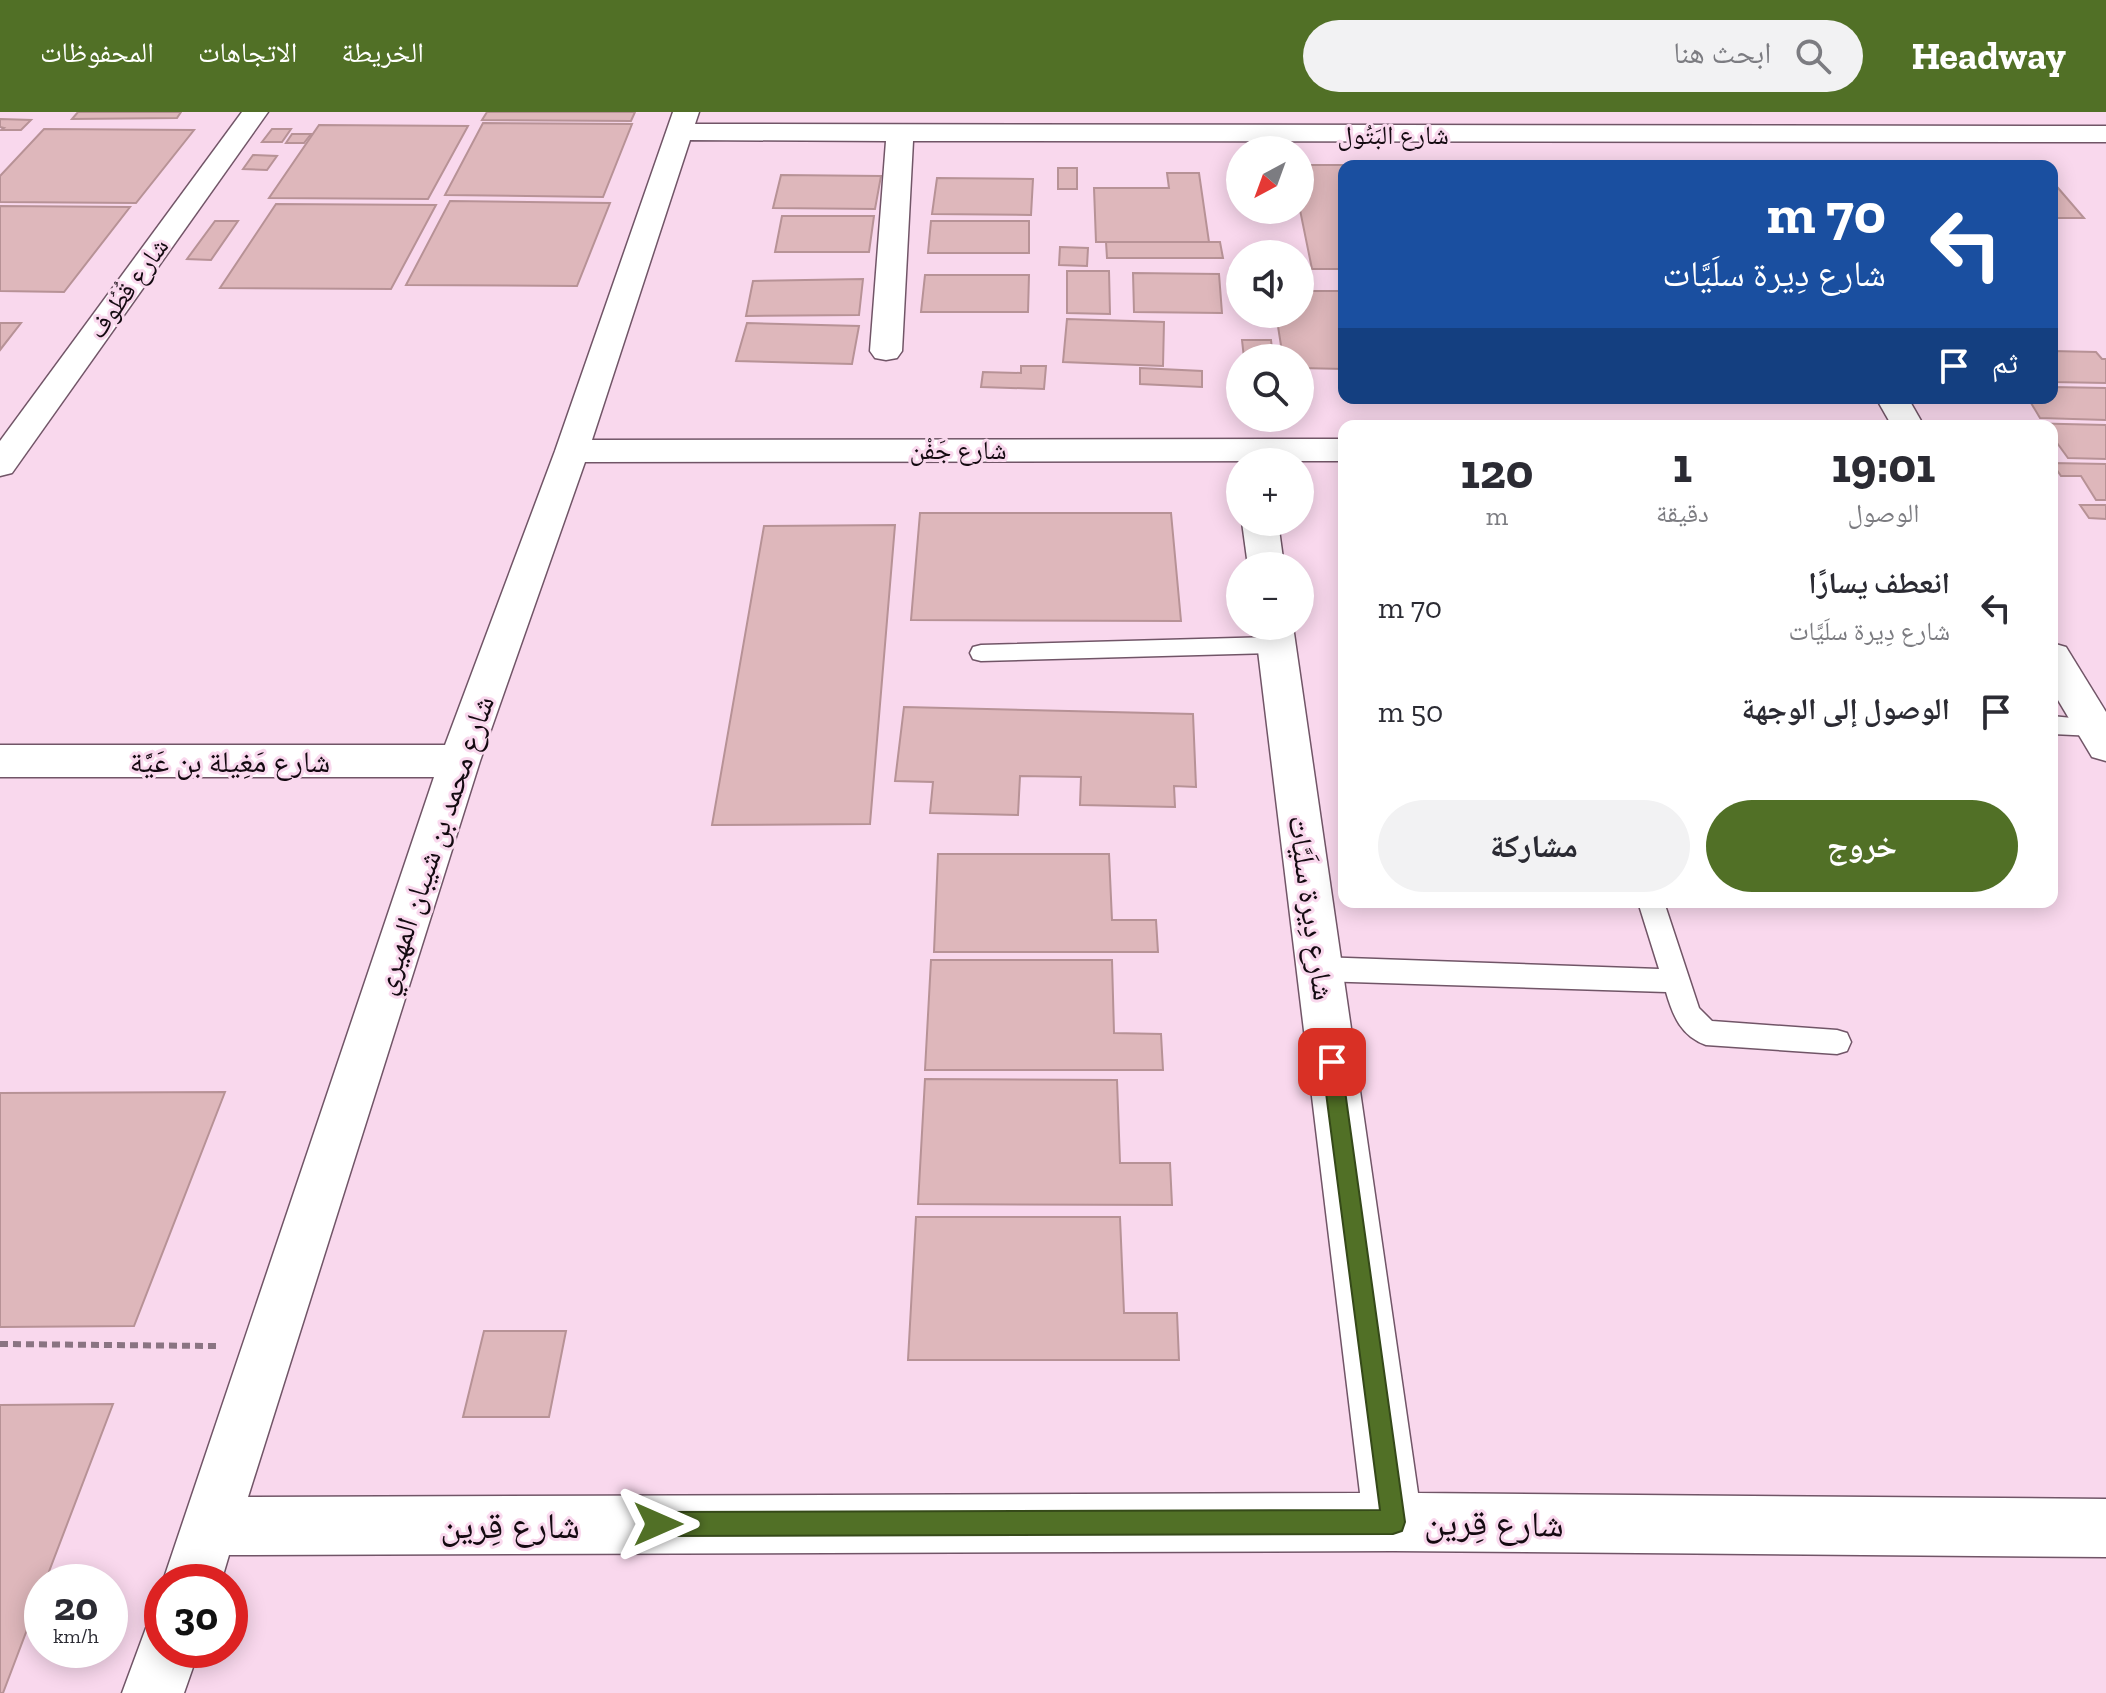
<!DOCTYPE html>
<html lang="ar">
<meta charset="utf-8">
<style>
body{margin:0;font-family:"Zilla Slab","Noto Naskh Arabic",serif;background:#f2f2f3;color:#2b2b33;direction:rtl;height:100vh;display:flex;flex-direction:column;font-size:30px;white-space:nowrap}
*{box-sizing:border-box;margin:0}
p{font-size:26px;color:#7c7c81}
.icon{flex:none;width:44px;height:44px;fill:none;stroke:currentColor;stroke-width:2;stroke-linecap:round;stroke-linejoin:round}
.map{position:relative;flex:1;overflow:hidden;direction:ltr}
.panel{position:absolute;left:1338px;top:308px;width:720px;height:488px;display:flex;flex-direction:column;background:#fff;border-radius:16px;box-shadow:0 4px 20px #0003;direction:rtl}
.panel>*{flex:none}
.hud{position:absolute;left:1338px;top:48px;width:720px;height:244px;border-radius:16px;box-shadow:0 4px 20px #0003;direction:rtl;background:#1a4fa0;color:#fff;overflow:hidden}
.needle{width:52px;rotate:221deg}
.fabs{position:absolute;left:1226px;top:24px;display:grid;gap:16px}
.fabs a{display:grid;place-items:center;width:88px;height:88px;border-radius:50%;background:#fff;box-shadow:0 4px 20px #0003;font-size:40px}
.speed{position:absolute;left:24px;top:1452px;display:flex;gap:16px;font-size:40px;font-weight:700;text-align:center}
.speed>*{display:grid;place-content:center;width:104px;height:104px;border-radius:50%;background:#fff;box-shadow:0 4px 20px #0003;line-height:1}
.speed small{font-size:20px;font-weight:400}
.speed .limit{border:12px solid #d22;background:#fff;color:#111}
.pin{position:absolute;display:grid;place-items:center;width:68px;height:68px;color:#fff;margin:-34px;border-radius:16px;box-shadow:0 4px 12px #0006}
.me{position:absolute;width:88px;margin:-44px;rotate:90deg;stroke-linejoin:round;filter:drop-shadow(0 0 6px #0008)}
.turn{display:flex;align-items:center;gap:28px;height:168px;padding:0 40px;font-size:36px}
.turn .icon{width:104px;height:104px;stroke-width:2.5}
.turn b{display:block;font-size:56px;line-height:68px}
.then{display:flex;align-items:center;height:76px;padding:0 40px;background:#0003;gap:16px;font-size:30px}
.eta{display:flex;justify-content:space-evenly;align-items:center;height:136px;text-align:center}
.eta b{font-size:48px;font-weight:700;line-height:56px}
.cta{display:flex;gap:16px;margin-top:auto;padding:16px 40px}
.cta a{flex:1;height:92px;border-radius:48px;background:#517026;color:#fff;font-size:32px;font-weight:700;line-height:92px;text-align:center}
.cta a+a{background:#f2f2f3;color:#2b2b33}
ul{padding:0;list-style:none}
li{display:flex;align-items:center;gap:24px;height:104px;padding:0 40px}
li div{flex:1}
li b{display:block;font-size:30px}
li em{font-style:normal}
header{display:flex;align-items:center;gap:48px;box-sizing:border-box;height:112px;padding:0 40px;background:#517026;color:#fff}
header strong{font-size:38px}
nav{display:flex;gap:44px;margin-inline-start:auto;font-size:28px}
.search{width:560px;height:72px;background:#f2f2f3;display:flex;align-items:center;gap:20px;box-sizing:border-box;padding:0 28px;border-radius:44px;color:#7c7c81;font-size:30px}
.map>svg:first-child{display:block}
.building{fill:#deb7bb;stroke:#b79296;stroke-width:2}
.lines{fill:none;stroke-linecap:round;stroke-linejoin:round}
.lane-casing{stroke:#715567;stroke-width:3}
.street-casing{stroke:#715567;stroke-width:3}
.path{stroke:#8a7482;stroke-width:6;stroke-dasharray:8 5;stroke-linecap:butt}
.lane{fill:#fff;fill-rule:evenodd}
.street{fill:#fff;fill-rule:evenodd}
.route{fill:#517026;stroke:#354919;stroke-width:2}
.labels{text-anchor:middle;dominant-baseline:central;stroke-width:6;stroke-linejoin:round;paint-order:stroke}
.far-street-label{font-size:26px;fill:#140a11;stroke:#f9d8ed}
.street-label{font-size:30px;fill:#140a11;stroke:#f9d8ed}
.near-street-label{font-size:36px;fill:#140a11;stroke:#f9d8ed}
</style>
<header>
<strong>Headway</strong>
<div class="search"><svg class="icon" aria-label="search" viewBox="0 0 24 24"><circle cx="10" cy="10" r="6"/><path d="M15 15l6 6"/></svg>ابحث هنا</div>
<nav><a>الخريطة</a><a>الاتجاهات</a><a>المحفوظات</a></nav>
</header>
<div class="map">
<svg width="2106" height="1581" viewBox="0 0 2106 1581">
<rect width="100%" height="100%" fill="#f9d8ed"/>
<!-- building -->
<g class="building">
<polygon points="78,0 181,0 177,6 72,7"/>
<polygon points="487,0 635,0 631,9 482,8"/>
<polygon points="0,7 31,8 21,18 1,18 4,16 0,15"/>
<polygon points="483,11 632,12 603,85 445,83"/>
<polygon points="319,13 468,14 428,87 269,86"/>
<polygon points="44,17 194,18 136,91 0,90 0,64"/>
<polygon points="272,17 291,17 282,30 262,30"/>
<polygon points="292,22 311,22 304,31 286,31"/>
<polygon points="253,43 277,44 267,58 243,57"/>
<polygon points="1300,53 1367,53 1344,54 1344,157 1312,157 1300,98"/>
<rect x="1058" y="56" width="19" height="21"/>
<polygon points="1167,61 1199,61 1209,130 1096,130 1094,76 1169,76"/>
<polygon points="781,63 881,64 875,97 773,96"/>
<polygon points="937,66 1033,67 1031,103 932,102"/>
<polygon points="2052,69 2084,106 2052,106"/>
<polygon points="450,89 610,91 577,174 406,173"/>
<polygon points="276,92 436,93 391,177 220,176"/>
<polygon points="0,94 130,95 64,180 0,179"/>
<polygon points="782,104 874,104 869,140 775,140"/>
<polygon points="215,109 238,109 211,148 187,147"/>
<polygon points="931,109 1029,109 1029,141 928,141"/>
<polygon points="1106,130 1220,130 1223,146 1107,146"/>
<polygon points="1060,135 1088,136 1087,154 1059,153"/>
<polygon points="1230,158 1240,158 1240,196 1236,196"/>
<polygon points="1067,159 1109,159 1110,202 1067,201"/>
<polygon points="1133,161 1219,162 1222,201 1134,200"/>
<polygon points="925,163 1029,163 1028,200 921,200"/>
<polygon points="863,167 859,203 746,204 753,169"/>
<polygon points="1300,179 1344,179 1344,257 1300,256 1300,246 1283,246 1276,202 1300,202"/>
<polygon points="1067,207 1164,210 1163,254 1063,250"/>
<polygon points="0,211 21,211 0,238"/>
<polygon points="747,211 859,214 852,252 736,249"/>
<polygon points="1242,228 1271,228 1273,246 1244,246"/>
<polygon points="2052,239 2096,240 2102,247 2106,247 2106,271 2052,270"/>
<polygon points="1021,254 1046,254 1044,277 981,275 983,260 1021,261"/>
<polygon points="1140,256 1202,259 1202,275 1140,272"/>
<polygon points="2052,275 2106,276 2106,308 2040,306 2028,286 2052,286"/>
<polygon points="2026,311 2106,313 2106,347 2068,346 2052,324 2052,314 2028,314"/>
<polygon points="2052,351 2106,352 2106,388 2096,388 2081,364 2061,364"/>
<polygon points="2080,393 2106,393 2106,407 2089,406"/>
<polygon points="920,401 1171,401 1181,509 911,508"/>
<polygon points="895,413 870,712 712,713 764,414"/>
<polygon points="904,595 1193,602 1196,675 1174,674 1175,695 1080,693 1081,665 1020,664 1018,703 930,701 933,670 895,669"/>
<polygon points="938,742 1109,742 1112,808 1156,808 1158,840 934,840"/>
<polygon points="931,848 1112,848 1114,921 1161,922 1163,958 925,958"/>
<polygon points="925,967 1117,968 1120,1051 1170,1051 1172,1093 918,1092"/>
<polygon points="225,980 134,1214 0,1215 0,981"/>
<polygon points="916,1105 1120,1105 1124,1201 1177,1201 1179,1248 908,1248"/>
<polygon points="484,1219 566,1219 549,1305 463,1305"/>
<polygon points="113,1292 45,1470 42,1470 42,1478 3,1581 0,1581 0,1293"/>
</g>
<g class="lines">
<defs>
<g id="lane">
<polygon points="1276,525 1284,527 1287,533 1284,539 1276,541 981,549 973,547 970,541 973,535 981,533"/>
<polygon points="2052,604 2102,609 2106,615 2102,621 2094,624 2052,622"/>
<path d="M1638 790H1664L1699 896 1712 909 1837 918 1847 921 1851 930 1847 939 1837 942 1706 933C1681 924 1673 904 1666 880L1319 869 1309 865 1306 857 1309 849 1319 845 1659 857Z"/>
</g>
<g id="street">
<polygon points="242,0 268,0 12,361 0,364 0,329"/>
<polygon points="673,0 699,0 695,12 2106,14 2106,30 913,29 902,239 897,246 886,248 875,246 870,239 886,29 690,28 592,328 1344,327 1344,349 585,350 480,649 248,1385 1360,1381 1255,514 1293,514 1418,1381 2106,1387 2106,1445 1393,1439 229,1443 221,1470 162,1472 434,665 0,665 0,633 445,633 555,339"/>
<polygon points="1876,286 1908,286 1924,314 1892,314"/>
<polygon points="1242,410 1278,410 1284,454 1248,454"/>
<polygon points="2052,531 2066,535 2106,600 2106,649 2092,645 2052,578"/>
<polygon points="162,1510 162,1538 199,1538 184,1581 122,1581 146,1516"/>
</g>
</defs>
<!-- lane casing -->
<use href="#lane" class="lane-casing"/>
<!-- street casing -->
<use href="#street" class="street-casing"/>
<!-- path -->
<polyline class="path" points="0,1232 216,1234"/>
<!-- lane -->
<use href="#lane" class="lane"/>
<!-- street -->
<use href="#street" class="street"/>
</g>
<!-- route -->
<polygon class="route" points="1332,941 1339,943 1341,950 1405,1410 1402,1419 1393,1422 658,1424 649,1421 646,1412 649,1404 658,1400 1380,1398 1322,950 1325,943"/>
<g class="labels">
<!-- far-street labels -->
<g class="far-street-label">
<text x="1393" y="23">شارع البَتُول</text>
<text transform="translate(128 176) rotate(-54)">شارع قُطُوف</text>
<text x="958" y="338">شارع جَفْن</text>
</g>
<!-- street labels -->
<g class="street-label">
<text x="230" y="650">شارع مَغِيلة بن عَيَّة</text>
<text transform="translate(434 733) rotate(-71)">شارع محمد بن شيبان المهيري</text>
<text transform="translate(1311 796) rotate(82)">شارع دِيرة سلَيَّات</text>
</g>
<!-- near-street labels -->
<g class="near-street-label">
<text transform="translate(1494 1411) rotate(1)">شارع قِرين</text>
<text x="510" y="1413">شارع قِرين</text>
</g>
</g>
</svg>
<div class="fabs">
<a><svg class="needle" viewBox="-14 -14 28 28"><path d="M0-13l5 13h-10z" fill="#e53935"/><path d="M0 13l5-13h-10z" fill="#7c7c81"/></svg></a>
<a><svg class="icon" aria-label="sound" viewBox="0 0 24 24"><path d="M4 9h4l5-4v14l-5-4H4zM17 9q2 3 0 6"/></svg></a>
<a><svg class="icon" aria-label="search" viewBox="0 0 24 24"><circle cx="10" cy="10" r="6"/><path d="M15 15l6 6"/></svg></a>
<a>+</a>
<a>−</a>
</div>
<div class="speed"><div>20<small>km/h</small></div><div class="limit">30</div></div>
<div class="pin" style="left:1332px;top:950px;background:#d93025"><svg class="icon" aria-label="arrive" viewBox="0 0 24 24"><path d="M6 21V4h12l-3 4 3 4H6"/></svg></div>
<svg class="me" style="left:658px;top:1412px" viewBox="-20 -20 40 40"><path d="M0-17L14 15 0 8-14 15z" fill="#517026" stroke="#fff" stroke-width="4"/></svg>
<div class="hud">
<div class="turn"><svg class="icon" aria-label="left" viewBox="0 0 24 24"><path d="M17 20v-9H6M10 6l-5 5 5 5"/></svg><div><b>70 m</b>شارع دِيرة سلَيَّات</div></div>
<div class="then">ثم<svg class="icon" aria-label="arrive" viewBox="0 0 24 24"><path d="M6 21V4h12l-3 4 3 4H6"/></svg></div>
</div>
<section class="panel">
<div class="eta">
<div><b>19:01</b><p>الوصول</p></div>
<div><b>1</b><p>دقيقة</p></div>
<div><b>120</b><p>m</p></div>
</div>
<ul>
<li><svg class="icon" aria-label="left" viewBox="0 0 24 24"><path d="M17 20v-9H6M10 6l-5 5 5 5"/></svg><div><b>انعطف يسارًا</b><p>شارع دِيرة سلَيَّات</p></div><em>70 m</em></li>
<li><svg class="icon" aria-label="arrive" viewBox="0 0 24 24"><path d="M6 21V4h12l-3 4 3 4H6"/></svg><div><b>الوصول إلى الوجهة</b></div><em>50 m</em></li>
</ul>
<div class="cta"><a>خروج</a><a>مشاركة</a></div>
</section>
</div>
